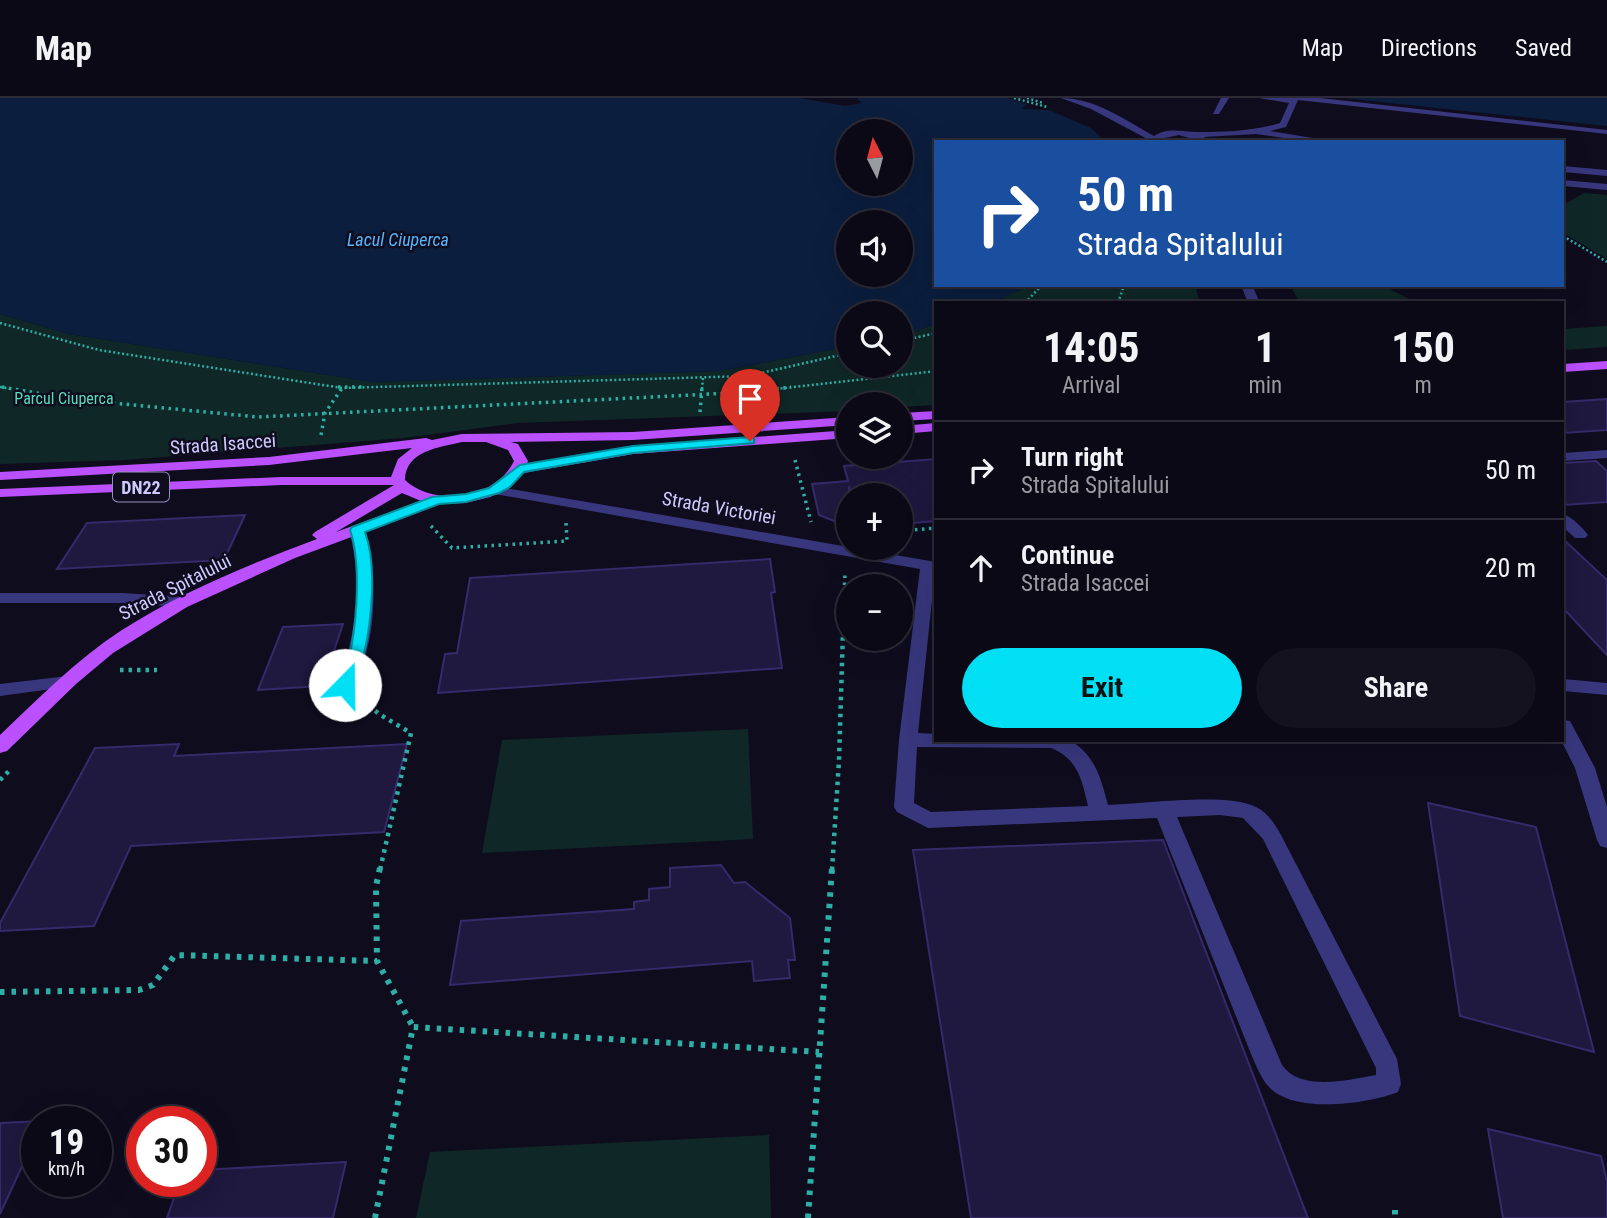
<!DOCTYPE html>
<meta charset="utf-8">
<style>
body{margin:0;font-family:"Roboto Condensed",sans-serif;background:#14121f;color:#f1f3f6;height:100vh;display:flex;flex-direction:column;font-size:26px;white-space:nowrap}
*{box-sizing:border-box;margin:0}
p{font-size:23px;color:#9a9aa1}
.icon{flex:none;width:38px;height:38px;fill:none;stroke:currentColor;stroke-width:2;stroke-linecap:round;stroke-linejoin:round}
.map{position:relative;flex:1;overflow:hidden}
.side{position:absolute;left:934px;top:203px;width:630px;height:441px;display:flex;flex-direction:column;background:#0b0916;border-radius:0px;box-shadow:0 7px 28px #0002,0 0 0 2px #2b2a35}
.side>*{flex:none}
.top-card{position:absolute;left:934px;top:42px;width:630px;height:147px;border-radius:0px;box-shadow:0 7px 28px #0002,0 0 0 2px #2b2a35;background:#1a4fa0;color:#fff;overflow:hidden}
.needle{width:46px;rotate:354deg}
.fabs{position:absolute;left:836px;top:21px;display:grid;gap:14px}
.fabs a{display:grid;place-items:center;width:77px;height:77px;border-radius:50%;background:#0b0916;box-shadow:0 7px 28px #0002,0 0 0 2px #2b2a35;font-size:35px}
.speed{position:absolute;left:21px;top:1008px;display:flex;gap:14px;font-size:35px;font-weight:700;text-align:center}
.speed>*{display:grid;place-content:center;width:91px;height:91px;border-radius:50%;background:#0b0916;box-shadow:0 7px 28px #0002,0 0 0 2px #2b2a35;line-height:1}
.speed small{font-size:18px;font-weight:400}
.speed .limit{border:10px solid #d22;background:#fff;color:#111}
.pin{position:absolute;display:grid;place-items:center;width:60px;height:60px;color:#fff;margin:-72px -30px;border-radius:50% 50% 50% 0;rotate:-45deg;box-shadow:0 0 7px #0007}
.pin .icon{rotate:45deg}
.me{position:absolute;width:77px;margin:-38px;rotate:22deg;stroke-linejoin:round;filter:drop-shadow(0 0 5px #0008)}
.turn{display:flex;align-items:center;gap:24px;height:147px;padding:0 28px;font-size:32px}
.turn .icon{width:91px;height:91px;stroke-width:2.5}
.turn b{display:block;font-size:49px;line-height:60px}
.eta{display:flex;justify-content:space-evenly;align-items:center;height:119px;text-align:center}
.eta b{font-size:42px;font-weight:700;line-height:49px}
.button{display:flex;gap:14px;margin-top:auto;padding:14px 28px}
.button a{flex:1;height:80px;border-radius:42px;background:#00dff4;color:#111;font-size:28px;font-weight:700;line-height:80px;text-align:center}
.button a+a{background:#14121f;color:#f1f3f6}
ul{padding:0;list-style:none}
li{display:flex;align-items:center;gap:21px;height:98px;padding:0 28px;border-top:2px solid #2b2a35}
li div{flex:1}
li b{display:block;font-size:26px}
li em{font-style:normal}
header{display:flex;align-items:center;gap:42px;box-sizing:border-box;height:98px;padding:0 35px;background:#0b0916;border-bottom:2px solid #2b2a35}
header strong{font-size:33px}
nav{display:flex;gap:38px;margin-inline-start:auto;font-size:24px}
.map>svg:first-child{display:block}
.green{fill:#0f2827}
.water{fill:#0b1e3e;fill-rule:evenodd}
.building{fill:#1f183f;stroke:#362a6b;stroke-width:2}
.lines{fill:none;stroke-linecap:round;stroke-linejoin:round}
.path-far3{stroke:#2dafa5;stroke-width:2.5;stroke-dasharray:2 2.5;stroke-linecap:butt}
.path-far2{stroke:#2dafa5;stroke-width:3.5;stroke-dasharray:2.5 4.5;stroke-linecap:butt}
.path-far1{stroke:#2dafa5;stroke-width:4.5;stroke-dasharray:3.5 5;stroke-linecap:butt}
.path{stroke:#2dafa5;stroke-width:6;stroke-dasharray:4.5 7;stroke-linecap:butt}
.minor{fill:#38377d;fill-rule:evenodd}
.major{fill:#bb50ff;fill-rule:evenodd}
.route{fill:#00dff4;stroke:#00919f;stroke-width:2}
.labels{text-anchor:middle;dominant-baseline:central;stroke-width:5;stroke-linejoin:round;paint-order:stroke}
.far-park-label{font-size:16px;fill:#56deba;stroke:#0f0c1e}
.far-water-label{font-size:18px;font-style:italic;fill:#57b4ff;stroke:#0f0c1e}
.shield{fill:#0f0c1e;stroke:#9590bc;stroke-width:2}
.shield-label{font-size:18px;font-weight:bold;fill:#cec9ff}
.street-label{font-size:19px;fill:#cec9ff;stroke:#0f0c1e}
</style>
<header>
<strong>Map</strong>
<nav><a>Map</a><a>Directions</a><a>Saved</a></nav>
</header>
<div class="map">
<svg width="1607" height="1120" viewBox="0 0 1607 1120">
<rect width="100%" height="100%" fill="#0f0c1e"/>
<!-- green -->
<g class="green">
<polygon points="1584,95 1607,97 1607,161 1563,135 1563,107"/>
<polygon points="1030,187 1195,187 1200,205 992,205"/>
<polygon points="1290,187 1382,187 1417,205 1300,205"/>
<polygon points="0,216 69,236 372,284 721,273 849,248 849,268 901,268 901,238 936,226 936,307 901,309 901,306 849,306 849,313 518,325 404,340 124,362 0,366"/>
<polygon points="1607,228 1607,249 1563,252 1563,231"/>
<polygon points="748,631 753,741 482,755 502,642"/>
<polygon points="769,1037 771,1120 416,1120 430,1054"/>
</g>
<!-- water -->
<g class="water">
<path d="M0 0H800L845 8 862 5 857 0H1007L1027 6 1022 11 1049 12 1091 30 1106 44H936V187H1030L992 205H936V226L901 238V215H849V248L721 273 372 284 69 236 0 216ZM849 33H901V86H849ZM849 124H901V177H849Z"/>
<polygon points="1343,0 1607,0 1607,28"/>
</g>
<!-- building -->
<g class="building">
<polygon points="1607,301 1607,332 1563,335 1563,304"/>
<polygon points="936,361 936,423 901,426 901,397 851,397 849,388 849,429 819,417 812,386 848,383 844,368"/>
<polygon points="1596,363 1607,373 1607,404 1563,407 1563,365"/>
<polygon points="245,417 224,462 57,471 87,425"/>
<polygon points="1563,441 1607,482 1607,557 1563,510"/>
<polygon points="770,461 775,494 771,495 782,570 438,595 445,556 457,555 470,480"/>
<polygon points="343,526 322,588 258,592 283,529"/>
<polygon points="179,646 174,658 407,646 384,734 131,748 94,828 0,833 0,825 95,650"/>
<polygon points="1428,705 1536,729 1594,954 1460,918"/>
<polygon points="1163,742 1308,1120 971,1120 913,752"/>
<polygon points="721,767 734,785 745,784 790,820 795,862 788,862 790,880 754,883 752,863 450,887 461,823 634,811 634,804 649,802 649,791 670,789 670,770"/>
<polygon points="43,1023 37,1024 37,1036 0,1116 0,1025"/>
<polygon points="1488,1031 1601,1058 1607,1084 1607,1120 1503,1120"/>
<polygon points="346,1064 333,1120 167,1120 180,1083 201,1083 201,1072"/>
</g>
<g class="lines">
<!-- path-far3 -->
<g class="path-far3">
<polyline points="1014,0 1047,9"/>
<polyline points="1027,0 1043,5"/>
<polyline points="1563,138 1607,164"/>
<polyline points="1025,205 1042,187"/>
<polyline points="1118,205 1124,187"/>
<polyline points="0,225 99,252 342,290 748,278 849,255"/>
<polyline points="901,243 936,235"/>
<polyline points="0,289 12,291"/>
<polyline points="702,291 703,280"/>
<polyline points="776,291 936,273"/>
</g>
<!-- path-far2 -->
<g class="path-far2">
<polyline points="2,289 71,301 258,319 750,294 791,289"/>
<polyline points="338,289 364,289"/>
<polyline points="700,314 702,289"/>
<polyline points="321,337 325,315 342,290"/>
<polyline points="795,362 811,424"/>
<polyline points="431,428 452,450 567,443 566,425"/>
<polyline points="901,433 936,430"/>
<polyline points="844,501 845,474"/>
</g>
<!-- path-far1 -->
<g class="path-far1">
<polyline points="120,572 157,572"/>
<polyline points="362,602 379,616 411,635 380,772"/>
<polyline points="0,682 10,672"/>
<polyline points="832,772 839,663 844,500"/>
</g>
<!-- path -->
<g class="path">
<polyline points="380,770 376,788 377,863 413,929"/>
<polyline points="0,894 139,892 153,887 175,857 377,863"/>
<polyline points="1395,1112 1395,1120"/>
<polyline points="375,1120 413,929 819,954"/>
<polyline points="808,1120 832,770"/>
</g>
<!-- minor -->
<g class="minor">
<path d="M1061 0C1095 0 1125 22 1154 38 1169 29 1181 34 1197 34 1225 34 1253 33 1280 25L1289 5 1259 0H1320L1607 32V36L1298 2 1286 29 1270 33 1337 44H1312L1256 36 1204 39 1206 41 1202 44 1179 37 1160 41 1164 44H1153L1091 11Z"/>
<polygon points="1221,0 1229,0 1219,16 1213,16"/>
<polygon points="1563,68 1607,72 1607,78 1563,74"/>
<polygon points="1563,82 1607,86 1607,92 1563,88"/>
<polygon points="1241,187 1252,187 1260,205 1248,205"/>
<polygon points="1607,352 1607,360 1563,363 1563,355"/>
<path d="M494 388 936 464 918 635 936 636V642H1069C1095 656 1101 681 1108 707 1143 706 1226 694 1256 709 1267 714 1275 726 1281 737L1397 961 1401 986 1398 994C1367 1006 1296 1016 1270 990 1261 981 1256 967 1251 956L1157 720 928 730 897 714 894 709 899 642 920 471 489 395 487 392ZM917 649 1051 650C1078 661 1082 682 1088 708L931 714 914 705ZM1220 717 1243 720 1263 741 1376 970V977C1348 982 1301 994 1282 967L1177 719Z"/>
<path d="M1563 416C1572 419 1582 429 1588 437L1585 440H1575L1563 429Z"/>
<path d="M357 427 365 432C378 480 378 547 351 591L345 593 336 587C357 540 363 483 349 432Z"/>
<polygon points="0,495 123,495 183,499 191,504 183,509 123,505 0,505"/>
<polygon points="68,578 77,584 74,588 0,598 0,586"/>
<polygon points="1563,581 1607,585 1607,597 1563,593"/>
<polygon points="1563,622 1570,623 1595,670 1607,709 1607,750 1600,748 1597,742 1575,670 1561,642"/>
</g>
<!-- major -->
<g class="major">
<polygon points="1607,263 1607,271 1563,274 1563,266"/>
<polygon points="936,313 936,321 901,323 901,315"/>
<path d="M849 319V327L633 342 511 344 518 346 528 363 527 366 633 348 849 332V340L633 356 523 375 507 391 490 399 465 405 440 406 295 460 187 509 113 555 76 586 7 653 0 655V637C39 600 77 561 122 532 183 493 250 466 317 441L312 437 315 434 394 387H281L0 399V391L281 379H391L398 361 412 350 269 367 0 382V374L269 359 426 340 432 342 462 336 633 334ZM462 344H486L508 352 514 363C496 401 435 410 405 382 405 353 440 349 462 344ZM402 395 421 403 336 434Z"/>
<polygon points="936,325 936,333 901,336 901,328"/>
</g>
</g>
<!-- route -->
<path class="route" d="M750 339 754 340V345L633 355 524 374 510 389 499 395 466 404 439 406 365 434C379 472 371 555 351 590L345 592 337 587C342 575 349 563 351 551 357 518 361 464 350 432L352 429 432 399 466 396 489 390 520 367 633 348Z"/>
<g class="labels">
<!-- far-park labels -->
<g class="far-park-label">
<text x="64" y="300">Parcul Ciuperca</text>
</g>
<!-- far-water labels -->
<g class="far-water-label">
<text x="398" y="141">Lacul Ciuperca</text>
</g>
<!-- shield labels -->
<rect class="shield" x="113" y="374.5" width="56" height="29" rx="5"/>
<g class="shield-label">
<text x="141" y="389">DN22</text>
</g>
<!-- street labels -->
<g class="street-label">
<text transform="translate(223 346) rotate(-4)">Strada Isaccei</text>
<text transform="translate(719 410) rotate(10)">Strada Victoriei</text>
<text transform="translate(175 489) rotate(-27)">Strada Spitalului</text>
</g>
</g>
</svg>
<div class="fabs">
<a><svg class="needle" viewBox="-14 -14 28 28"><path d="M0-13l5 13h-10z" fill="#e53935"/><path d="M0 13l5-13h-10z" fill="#9a9aa1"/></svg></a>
<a><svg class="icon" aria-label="sound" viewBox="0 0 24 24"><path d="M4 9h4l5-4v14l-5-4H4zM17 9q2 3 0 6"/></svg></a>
<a><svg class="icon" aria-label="search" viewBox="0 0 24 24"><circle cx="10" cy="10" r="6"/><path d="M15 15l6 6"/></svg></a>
<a><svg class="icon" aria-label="layers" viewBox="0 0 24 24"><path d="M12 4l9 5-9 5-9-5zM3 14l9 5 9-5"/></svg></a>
<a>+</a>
<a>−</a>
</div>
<div class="speed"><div>19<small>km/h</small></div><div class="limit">30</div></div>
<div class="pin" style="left:750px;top:343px;background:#d93025"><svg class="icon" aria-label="arrive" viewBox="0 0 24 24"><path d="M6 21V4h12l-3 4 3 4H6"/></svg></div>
<svg class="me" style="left:345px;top:587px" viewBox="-20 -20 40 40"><circle r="19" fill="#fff"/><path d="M0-13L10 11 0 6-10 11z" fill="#00dff4"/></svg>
<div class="top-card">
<div class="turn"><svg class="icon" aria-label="right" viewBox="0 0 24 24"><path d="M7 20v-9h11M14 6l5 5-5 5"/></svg><div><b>50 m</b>Strada Spitalului</div></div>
</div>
<section class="side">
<div class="eta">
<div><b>14:05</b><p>Arrival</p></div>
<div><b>1</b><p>min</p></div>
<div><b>150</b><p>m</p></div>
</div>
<ul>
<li><svg class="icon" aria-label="right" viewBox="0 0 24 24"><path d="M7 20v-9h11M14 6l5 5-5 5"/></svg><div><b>Turn right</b><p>Strada Spitalului</p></div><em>50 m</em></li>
<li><svg class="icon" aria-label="ahead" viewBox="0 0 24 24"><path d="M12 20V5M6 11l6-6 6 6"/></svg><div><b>Continue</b><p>Strada Isaccei</p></div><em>20 m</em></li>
</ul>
<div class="button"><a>Exit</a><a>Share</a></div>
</section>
</div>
